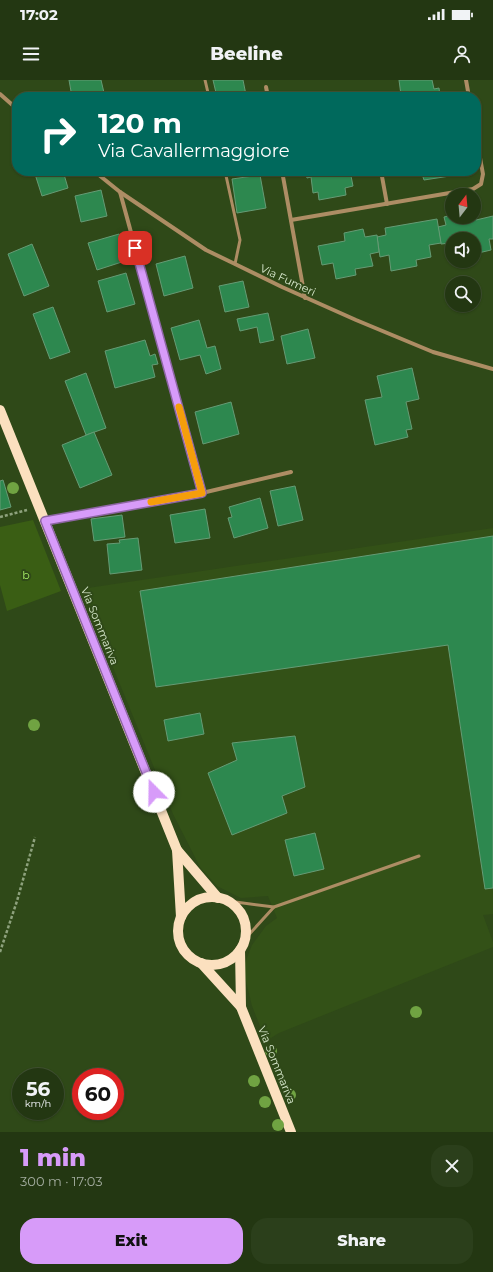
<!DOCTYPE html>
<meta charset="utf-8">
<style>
body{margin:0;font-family:Montserrat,sans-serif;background:#2b3f1b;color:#f1f3f6;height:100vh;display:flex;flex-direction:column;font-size:15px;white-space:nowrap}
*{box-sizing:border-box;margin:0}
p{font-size:13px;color:#a3ac9f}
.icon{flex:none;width:22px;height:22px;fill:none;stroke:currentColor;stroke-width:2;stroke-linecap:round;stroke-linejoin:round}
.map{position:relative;height:1052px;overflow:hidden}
.panel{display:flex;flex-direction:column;background:#233712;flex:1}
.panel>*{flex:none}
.banner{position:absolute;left:12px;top:12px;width:469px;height:84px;border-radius:16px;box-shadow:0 1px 3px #0004,0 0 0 1px #405132;background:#00695c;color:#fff;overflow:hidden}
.needle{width:26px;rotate:16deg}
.tools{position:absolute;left:445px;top:108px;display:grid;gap:8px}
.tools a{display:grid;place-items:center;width:36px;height:36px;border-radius:50%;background:#233712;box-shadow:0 1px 3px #0004,0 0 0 1px #405132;font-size:20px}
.speed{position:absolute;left:12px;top:988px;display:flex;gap:8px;font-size:20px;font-weight:700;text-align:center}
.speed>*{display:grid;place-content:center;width:52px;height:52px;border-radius:50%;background:#233712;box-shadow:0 1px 3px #0004,0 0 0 1px #405132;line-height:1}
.speed small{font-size:10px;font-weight:400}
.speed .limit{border:6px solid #d22;background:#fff;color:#111}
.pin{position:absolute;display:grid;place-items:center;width:34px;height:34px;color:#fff;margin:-17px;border-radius:8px;box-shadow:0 2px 6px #0006}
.me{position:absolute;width:44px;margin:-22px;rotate:338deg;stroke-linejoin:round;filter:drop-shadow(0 0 3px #0008)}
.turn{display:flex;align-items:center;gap:14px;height:84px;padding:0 20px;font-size:18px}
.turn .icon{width:52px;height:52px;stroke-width:2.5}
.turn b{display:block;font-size:28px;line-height:34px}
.round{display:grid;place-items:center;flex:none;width:42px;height:42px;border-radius:16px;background:#2b3f1b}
.overview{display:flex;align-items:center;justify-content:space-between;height:68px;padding:0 20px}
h1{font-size:24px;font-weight:800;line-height:30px;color:#d79bf9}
.action{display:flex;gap:8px;margin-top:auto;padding:8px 20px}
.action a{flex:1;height:46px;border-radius:16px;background:#d79bf9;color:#111;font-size:16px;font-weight:800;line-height:46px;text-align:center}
.action a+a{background:#2b3f1b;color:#f1f3f6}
.status{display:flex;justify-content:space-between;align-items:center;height:28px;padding:0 20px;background:#233712;direction:ltr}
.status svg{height:11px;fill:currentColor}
header{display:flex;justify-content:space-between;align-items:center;height:52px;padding:0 20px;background:#233712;font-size:18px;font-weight:800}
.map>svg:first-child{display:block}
.built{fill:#335117}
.green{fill:#3a5e14}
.building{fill:#2d884f;stroke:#669b75}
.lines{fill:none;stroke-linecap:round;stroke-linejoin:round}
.path{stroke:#8ea27d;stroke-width:2.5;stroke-dasharray:3 2;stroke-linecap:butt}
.lane{stroke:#ad8d64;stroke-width:3}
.street{stroke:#ad8d64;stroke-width:4}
.primary{stroke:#fbe0bf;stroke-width:10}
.tree{fill:#70a342}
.route-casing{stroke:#8c65a2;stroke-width:10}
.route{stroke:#d79bf9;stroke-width:7}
.slow{stroke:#f59e0b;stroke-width:7}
.labels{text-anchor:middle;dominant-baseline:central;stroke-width:4;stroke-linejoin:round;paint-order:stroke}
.street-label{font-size:11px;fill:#dbebd0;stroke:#2f4918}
.park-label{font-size:11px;fill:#a5ec64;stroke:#2f4918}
</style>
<div class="status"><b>17:02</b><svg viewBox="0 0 49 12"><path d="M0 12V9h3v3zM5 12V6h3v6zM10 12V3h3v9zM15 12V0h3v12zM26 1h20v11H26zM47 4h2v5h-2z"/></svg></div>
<header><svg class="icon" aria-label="menu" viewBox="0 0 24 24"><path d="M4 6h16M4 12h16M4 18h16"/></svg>Beeline<svg class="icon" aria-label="person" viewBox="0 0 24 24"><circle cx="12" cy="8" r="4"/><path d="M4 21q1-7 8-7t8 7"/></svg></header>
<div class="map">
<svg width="493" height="1052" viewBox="0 0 493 1052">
<rect width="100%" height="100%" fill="#2f4918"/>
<!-- built -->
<polygon class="built" points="493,448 493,834 483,835 493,862 493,867 279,953 266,961 252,926 245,897 245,883 252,865 266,846 277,838 268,816 241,818 217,806 200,787 173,734 81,509"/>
<!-- green -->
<polygon class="green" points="33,440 61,511 7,531 0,505 0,447"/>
<!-- building -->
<g class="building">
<polygon points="69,0 101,0 105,17 72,17"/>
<polygon points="213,0 243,0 246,15 236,17 217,17"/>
<polygon points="399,0 432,0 434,9 439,8 440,17 406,17 405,14 401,15"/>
<polygon points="327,12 328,17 301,17"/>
<polygon points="34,91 63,91 68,108 42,116"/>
<polygon points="305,91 350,91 353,106 345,108 346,115 319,120 318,112 313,113 311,97 307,98"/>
<polygon points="417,91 449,91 450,96 424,100 422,94 417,94"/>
<polygon points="260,95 266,128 237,133 232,99"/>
<polygon points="101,110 107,136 81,142 75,116"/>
<polygon points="452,135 452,137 467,137 468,138 476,137 476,140 493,136 493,159 489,159 491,170 474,174 474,159 452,159 452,169 451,163 441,164 438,147 446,145 444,137"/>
<polygon points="437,139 441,163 429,165 431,177 416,180 417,186 391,191 389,175 380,177 377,157 386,155 385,148"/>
<polygon points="363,149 365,157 377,155 379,172 370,174 373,186 355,189 356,195 336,199 333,183 322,185 318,166 345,161 344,153"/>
<polygon points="119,154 128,180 97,190 88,163"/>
<polygon points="32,164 49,206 24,216 8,174"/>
<polygon points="185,176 193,208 164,216 156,184"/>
<polygon points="126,193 135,224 107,232 98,201"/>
<polygon points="243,201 249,227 225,232 219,206"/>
<polygon points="53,227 70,272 50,279 33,234"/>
<polygon points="268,233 274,260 260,263 257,247 240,251 237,239"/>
<polygon points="199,240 207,268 215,266 221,289 206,294 200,275 180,280 171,248"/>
<polygon points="308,249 315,278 287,284 281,256"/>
<polygon points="145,260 150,276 155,274 158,284 152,285 155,297 115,308 105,271"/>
<polygon points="412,288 419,319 406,322 412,349 406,350 408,357 375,365 365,320 382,317 377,296"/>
<polygon points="86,293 106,348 86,355 65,301"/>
<polygon points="231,322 239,354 203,364 195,332"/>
<polygon points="94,352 112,395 80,408 62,365"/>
<polygon points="3,400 11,427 0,430 0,401"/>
<polygon points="295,406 303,440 278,446 270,411"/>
<polygon points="260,418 268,448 234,458 228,438 232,437 229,427"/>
<polygon points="205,429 210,458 175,463 170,435"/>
<polygon points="122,435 125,457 94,461 91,439"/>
<polygon points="493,456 493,808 485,809 448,565 156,607 140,511"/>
<polygon points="138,458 142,490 110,494 107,464 120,463 119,460"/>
<polygon points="200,633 204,654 168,661 164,640"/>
<polygon points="295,656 305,707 282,716 287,733 232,755 208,693 237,680 232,663"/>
<polygon points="315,753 324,789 294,796 285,760"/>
</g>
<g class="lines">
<!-- path -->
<g class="path">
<polyline points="0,437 27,430"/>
<polyline points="0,872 17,821 35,757"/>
</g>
<!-- lane -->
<g class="lane">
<polyline points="205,0 209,17"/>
<polyline points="225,91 240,160 235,184"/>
<polyline points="228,821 274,827 419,776"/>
<polyline points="245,859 274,827"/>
</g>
<!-- street -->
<g class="street">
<polyline points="466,0 469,17"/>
<polyline points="266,7 268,17"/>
<polyline points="0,14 17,29"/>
<polyline points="94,91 120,112 206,170 235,184 282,207 356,240 433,272 493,289"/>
<polyline points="282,91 305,218"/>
<polyline points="381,91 387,124"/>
<polyline points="120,112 202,413"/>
<polyline points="291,140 473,109 481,104 483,94 476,56"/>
<polyline points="45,441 202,413 291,392"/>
</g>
<!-- primary -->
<g class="primary">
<polyline points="0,330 177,770 218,818"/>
<polyline points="177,770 181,837"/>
<circle cx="212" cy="851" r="34"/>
<polyline points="240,870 241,927"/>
<polyline points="201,883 241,927 291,1052"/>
</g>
</g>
<!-- trees -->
<g class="tree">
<circle cx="13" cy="408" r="6"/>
<circle cx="34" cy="645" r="6"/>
<circle cx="416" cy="932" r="6"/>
<circle cx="271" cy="971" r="6"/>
<circle cx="254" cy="1001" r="6"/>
<circle cx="290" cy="1015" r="6"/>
<circle cx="265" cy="1022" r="6"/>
<circle cx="278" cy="1045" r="6"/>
</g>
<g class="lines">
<defs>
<polyline id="route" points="135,168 202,413 45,441 154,712"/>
</defs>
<!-- route casing -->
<use href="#route" class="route-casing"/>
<!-- route -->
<use href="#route" class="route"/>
<!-- slow -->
<polyline class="slow" points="151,422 202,413 179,327"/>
</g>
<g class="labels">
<!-- street labels -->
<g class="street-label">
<text transform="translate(288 200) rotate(25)">Via Fumeri</text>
<text transform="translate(100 546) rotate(68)">Via Sommariva</text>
<text transform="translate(277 985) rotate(68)">Via Sommariva</text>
</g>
<!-- park labels -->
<g class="park-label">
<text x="26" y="495">b</text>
</g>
</g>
</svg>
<div class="tools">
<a><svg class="needle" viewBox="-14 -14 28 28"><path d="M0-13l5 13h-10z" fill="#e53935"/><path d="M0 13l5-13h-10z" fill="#a3ac9f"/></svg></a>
<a><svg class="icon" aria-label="sound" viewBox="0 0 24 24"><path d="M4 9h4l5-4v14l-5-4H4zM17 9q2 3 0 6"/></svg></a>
<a><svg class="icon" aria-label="search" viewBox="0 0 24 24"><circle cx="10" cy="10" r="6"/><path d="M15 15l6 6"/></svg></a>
</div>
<div class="speed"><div>56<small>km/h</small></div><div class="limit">60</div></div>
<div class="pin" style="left:135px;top:168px;background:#d93025"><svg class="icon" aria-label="arrive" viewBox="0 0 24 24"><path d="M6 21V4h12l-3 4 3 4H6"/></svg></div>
<svg class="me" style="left:154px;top:712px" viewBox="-20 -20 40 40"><circle r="19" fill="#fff"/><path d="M0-13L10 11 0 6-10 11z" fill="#d79bf9"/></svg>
<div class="banner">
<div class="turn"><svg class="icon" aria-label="right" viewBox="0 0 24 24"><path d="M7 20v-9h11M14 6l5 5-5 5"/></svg><div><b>120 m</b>Via Cavallermaggiore</div></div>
</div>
</div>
<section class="panel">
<div class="overview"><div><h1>1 min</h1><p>300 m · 17:03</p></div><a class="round"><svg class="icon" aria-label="close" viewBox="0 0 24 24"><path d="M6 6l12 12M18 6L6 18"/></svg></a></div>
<div class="action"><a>Exit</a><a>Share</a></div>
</section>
